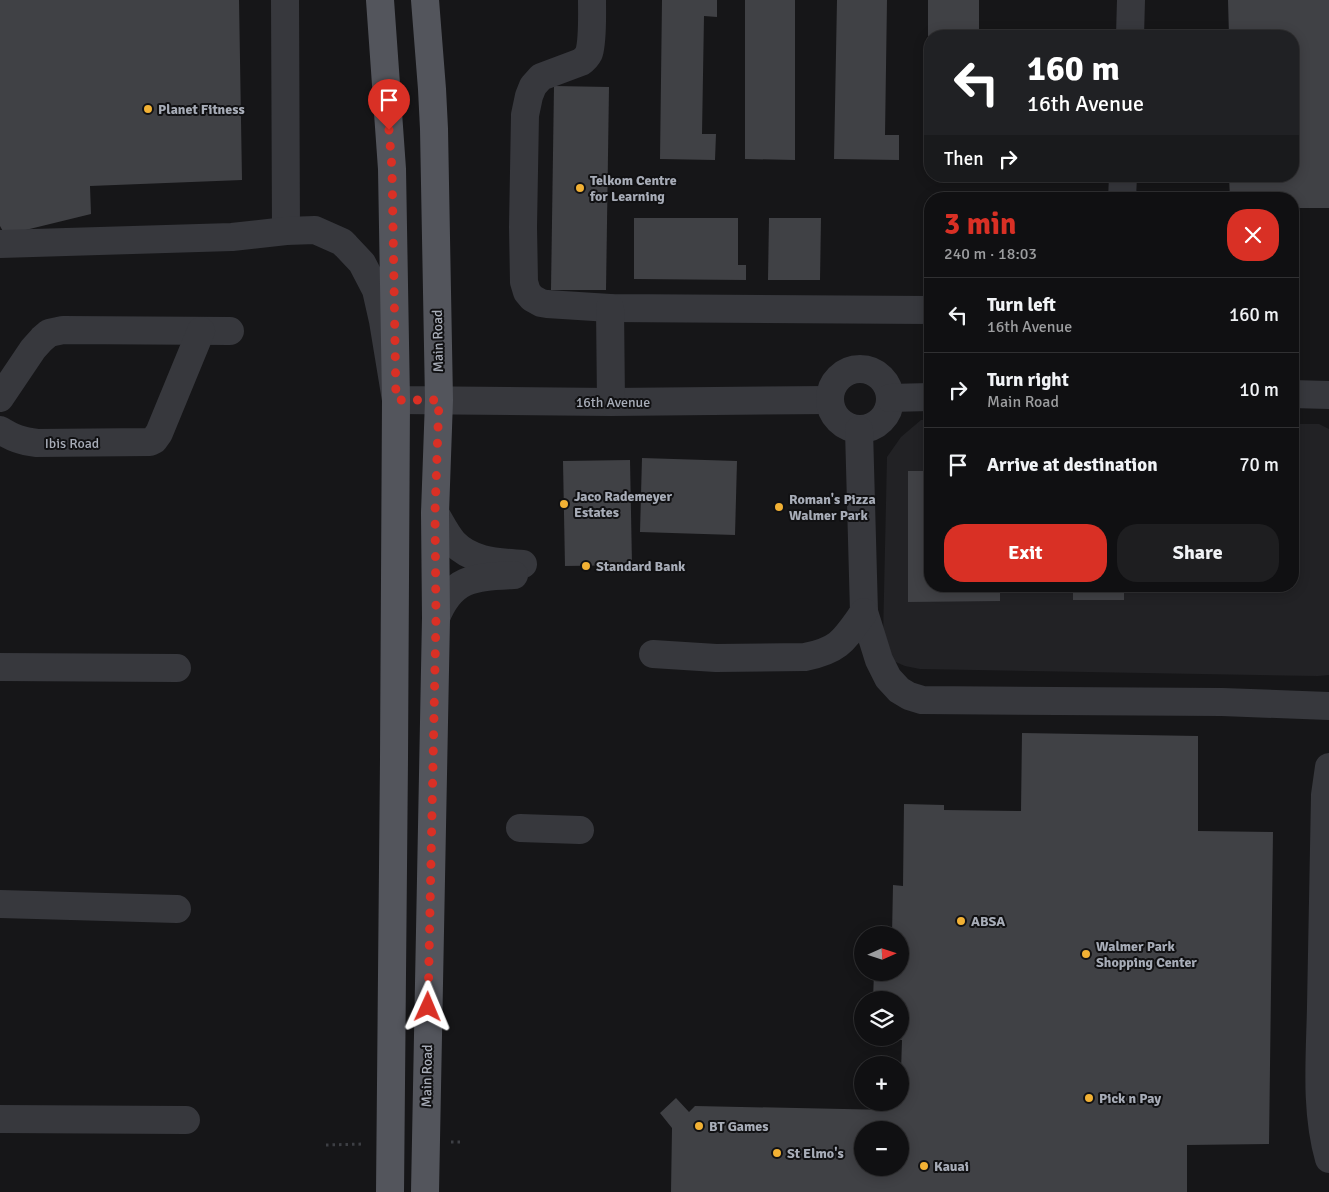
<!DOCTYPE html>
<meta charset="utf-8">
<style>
body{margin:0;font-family:Signika,sans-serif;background:#1e1e20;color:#f1f3f6;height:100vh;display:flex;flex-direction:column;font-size:19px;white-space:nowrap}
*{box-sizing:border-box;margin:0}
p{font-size:16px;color:#9c9d9f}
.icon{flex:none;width:28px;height:28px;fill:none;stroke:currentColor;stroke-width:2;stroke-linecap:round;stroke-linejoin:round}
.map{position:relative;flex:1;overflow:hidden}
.sheet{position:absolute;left:924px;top:192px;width:375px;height:400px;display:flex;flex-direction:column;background:#101012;border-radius:20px;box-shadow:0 2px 12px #0003,0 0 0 1px #303032}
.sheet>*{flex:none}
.hud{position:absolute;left:924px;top:30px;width:375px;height:152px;border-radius:20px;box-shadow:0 2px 12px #0003,0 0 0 1px #303032;background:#202124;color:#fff;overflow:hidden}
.needle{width:32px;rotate:87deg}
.buttons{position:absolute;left:854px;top:926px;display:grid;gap:10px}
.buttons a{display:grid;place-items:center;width:55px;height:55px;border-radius:50%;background:#101012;box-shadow:0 2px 12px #0003,0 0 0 1px #303032;font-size:25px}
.pin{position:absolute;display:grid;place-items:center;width:42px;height:42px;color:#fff;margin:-51px -21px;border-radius:50% 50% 50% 0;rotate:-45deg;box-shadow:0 0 5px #0007}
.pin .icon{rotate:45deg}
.me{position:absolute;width:55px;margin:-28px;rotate:1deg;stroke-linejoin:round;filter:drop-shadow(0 0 4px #0008)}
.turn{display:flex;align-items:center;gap:18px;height:105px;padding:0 20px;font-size:22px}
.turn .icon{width:65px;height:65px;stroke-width:2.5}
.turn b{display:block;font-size:35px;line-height:42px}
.then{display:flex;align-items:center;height:48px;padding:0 20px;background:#0003;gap:10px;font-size:19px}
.round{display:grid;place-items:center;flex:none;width:52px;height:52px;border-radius:20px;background:#1e1e20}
.head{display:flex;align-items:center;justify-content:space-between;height:85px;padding:0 20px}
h1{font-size:30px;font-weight:800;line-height:38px;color:#d93025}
.cta{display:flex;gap:10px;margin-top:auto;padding:10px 20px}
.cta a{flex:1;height:58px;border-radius:20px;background:#d93025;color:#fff;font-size:20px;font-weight:800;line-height:58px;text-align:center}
.cta a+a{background:#1e1e20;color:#f1f3f6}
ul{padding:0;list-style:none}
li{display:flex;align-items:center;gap:15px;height:75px;padding:0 20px;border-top:1px solid #303032}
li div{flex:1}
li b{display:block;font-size:19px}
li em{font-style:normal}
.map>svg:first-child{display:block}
.built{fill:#222225}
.building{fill:#404145;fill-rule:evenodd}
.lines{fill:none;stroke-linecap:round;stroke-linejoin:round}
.path{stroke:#3d3f44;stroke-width:3;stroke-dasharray:2.5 4;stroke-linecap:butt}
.minor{stroke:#37383d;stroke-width:28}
.major{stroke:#53555c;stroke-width:28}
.route{stroke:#d93025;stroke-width:9;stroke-dasharray:0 16.2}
.poi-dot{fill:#f2b134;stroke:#111113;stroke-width:2}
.labels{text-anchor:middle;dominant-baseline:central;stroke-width:4;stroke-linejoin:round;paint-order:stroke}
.poi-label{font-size:14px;font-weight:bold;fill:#a8adb8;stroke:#111113;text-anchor:start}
.street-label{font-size:14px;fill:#a8adb8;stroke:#111113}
</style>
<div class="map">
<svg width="1329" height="1192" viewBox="0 0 1329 1192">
<rect width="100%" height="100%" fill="#161618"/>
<!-- built -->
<polygon class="built" points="921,420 930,420 930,586 1292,586 1293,424 1319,424 1329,429 1329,675 1318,676 920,669 905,666 891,660 883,639 887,457 901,437"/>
<!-- building -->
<g class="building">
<polygon points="0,0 239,0 242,180 90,186 91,214 5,235 0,226"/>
<polygon points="662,0 717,0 717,17 704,16 702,134 716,134 715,160 660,159"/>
<polygon points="745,0 795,0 795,160 745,159"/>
<polygon points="837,0 887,0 885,135 899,135 899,160 834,159"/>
<rect x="928" y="0" width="51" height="36"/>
<polygon points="1228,0 1329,0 1329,208 1292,208 1292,199 1230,199 1229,176 1292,176 1292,36 1229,36"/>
<polygon points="554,86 609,87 606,290 551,290"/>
<polygon points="634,218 738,218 738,265 746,265 746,280 634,279"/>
<polygon points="769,218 821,218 820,280 768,280"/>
<polygon points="642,458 737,461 735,535 640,532"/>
<polygon points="630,460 632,565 565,566 563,461"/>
<polygon points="1292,469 1295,469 1295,492 1294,585 1292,585"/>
<polygon points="908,471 930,471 930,586 1000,586 1000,601 908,602"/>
<rect x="1073" y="586" width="51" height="14"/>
<path d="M1022 733 1198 736V831L1273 832 1269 1144 1187 1145V1192H671L672 1128 660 1113 676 1098 689 1112 695 1106 890 1110V1102H900L902 1040H890V1038H900V1000H873L874 972H900V935H892L893 885 903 886 904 804 944 805V810L1021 811ZM862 1130H900V1168H862Z"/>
</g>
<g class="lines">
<!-- path -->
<g class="path">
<polyline points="451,1142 460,1142"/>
<polyline points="326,1145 365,1144"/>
</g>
<!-- minor -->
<g class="minor">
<polyline points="285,0 286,231"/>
<path d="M592 0C592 14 593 40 589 53 587 57 584 60 581 62L541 77 533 86 529 96 525 115 523 227 524 282 527 292 532 298 541 303 547 304 610 308 930 310"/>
<polyline points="1130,36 1131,0"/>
<polyline points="1122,199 1123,176"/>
<polyline points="0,244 232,237 286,231 315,230 342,242 346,246 362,263 376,290 383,321 396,400 611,402 830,400"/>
<polyline points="610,308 611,402"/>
<circle cx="860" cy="399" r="30"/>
<polyline points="1292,394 1329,395"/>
<polyline points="0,398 33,349 42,339 49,333 63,330 230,331"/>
<polyline points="890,398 930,397"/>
<path d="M0 430C13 438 21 441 37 443L150 442 154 440 159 433 201 331"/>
<polyline points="859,430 864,612 879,660 888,678 899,690 909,696 922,700 1222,702 1329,706"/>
<path d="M435 513C441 523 446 534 454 543 472 562 499 562 523 564"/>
<path d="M436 618C452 577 475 577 514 575"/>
<path d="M653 654 716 658 805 657C840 650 844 640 864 612"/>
<polyline points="0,667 177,668"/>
<path d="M1329 767 1325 795C1324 866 1322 937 1321 1007 1320 1057 1315 1110 1329 1159"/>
<polyline points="520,828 580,830"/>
<polyline points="0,904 177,909"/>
<polyline points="0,1119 186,1120"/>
</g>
<!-- major -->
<g class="major">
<polyline points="380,0 392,169 396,400 394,759 390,1192"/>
<polyline points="425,1192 436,618 435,513 439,400 434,129 432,89 425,0"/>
</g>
</g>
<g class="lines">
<!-- route -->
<polyline class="route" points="389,130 392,169 396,400 439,400 435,513 436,618 428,1007"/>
</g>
<!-- markers -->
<g class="poi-dot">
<circle cx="148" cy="109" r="5"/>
<circle cx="580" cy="188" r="5"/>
<circle cx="564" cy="504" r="5"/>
<circle cx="779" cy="507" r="5"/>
<circle cx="586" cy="566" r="5"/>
<circle cx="961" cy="921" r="5"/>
<circle cx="1086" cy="954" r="5"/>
<circle cx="1089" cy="1098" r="5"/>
<circle cx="699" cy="1126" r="5"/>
<circle cx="777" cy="1153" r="5"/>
<circle cx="924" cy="1166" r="5"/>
</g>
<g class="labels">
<!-- poi labels -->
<g class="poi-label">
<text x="158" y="109">Planet Fitness</text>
<text x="590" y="180">Telkom Centre<tspan x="590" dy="16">for Learning</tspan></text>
<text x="574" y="496">Jaco Rademeyer<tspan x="574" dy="16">Estates</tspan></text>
<text x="789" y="499">Roman's Pizza<tspan x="789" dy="16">Walmer Park</tspan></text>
<text x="596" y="566">Standard Bank</text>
<text x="971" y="921">ABSA</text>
<text x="1096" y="946">Walmer Park<tspan x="1096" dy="16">Shopping Center</tspan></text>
<text x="1099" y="1098">Pick n Pay</text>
<text x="709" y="1126">BT Games</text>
<text x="787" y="1153">St Elmo's</text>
<text x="934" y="1166">Kauai</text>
</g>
<!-- street labels -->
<g class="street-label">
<text transform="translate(438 341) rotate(-91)">Main Road</text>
<text x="613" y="402">16th Avenue</text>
<text x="72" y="443">Ibis Road</text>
<text transform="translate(427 1076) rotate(-89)">Main Road</text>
</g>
</g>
</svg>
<div class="buttons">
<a><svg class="needle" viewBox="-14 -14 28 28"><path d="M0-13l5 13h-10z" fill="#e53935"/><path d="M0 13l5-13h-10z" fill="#9c9d9f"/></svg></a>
<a><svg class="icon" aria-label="layers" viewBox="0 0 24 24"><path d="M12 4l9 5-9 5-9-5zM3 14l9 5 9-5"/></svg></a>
<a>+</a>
<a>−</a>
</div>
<div class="pin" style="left:389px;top:130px;background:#d93025"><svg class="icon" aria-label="arrive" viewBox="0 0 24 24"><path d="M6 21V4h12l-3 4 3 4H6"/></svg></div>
<svg class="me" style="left:428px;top:1007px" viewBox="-20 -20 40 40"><path d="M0-17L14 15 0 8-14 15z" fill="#d93025" stroke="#fff" stroke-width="4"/></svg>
<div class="hud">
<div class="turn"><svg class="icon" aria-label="left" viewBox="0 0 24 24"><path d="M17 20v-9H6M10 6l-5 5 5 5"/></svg><div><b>160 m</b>16th Avenue</div></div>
<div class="then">Then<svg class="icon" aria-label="right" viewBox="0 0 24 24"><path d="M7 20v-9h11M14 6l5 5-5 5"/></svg></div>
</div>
<section class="sheet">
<div class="head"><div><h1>3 min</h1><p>240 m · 18:03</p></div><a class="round" style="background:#d93025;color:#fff"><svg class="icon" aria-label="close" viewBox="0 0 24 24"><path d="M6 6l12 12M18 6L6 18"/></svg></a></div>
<ul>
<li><svg class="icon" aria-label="left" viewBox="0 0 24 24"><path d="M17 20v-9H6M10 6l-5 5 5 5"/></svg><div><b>Turn left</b><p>16th Avenue</p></div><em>160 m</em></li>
<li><svg class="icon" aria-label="right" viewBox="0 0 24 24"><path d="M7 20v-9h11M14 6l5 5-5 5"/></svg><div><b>Turn right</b><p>Main Road</p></div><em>10 m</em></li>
<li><svg class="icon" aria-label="arrive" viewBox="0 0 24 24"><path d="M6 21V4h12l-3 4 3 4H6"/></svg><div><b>Arrive at destination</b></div><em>70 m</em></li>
</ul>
<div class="cta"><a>Exit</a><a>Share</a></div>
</section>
</div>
